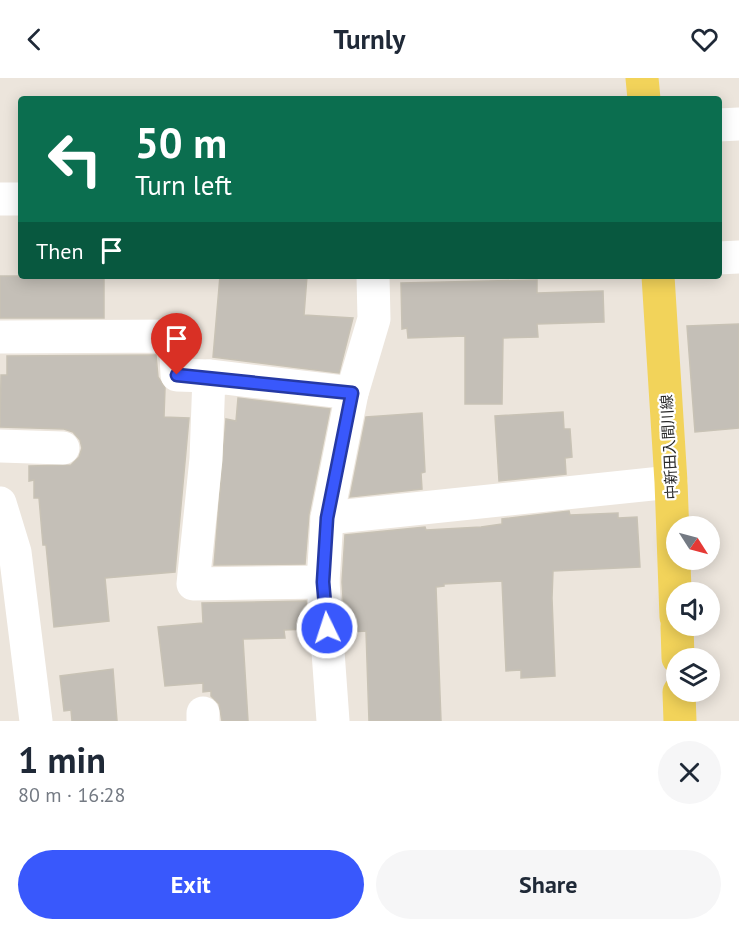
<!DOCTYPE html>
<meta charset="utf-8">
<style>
body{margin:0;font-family:"PT Sans","Noto Sans JP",sans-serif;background:#f6f6f7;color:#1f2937;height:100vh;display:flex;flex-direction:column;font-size:22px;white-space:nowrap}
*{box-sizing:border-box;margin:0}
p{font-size:20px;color:#747a83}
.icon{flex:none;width:33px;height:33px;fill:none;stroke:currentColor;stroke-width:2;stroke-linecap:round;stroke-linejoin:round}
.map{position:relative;height:643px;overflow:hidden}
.sheet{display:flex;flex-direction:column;background:#fff;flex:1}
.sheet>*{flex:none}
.banner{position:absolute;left:18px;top:18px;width:704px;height:183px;border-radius:6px;box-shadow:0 3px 15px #0003;background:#0b6e4f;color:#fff;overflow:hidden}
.needle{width:39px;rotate:126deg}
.tools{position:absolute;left:666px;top:438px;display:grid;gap:12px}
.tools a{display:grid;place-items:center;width:54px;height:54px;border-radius:50%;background:#fff;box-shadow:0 3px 15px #0003;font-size:30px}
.pin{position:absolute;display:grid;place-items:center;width:51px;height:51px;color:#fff;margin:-62px -26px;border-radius:50% 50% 50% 0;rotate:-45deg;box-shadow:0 0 6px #0007}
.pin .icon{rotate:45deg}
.me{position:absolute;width:66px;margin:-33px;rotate:356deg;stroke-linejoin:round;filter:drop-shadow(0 0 4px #0008)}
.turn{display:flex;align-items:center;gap:21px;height:126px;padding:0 18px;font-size:27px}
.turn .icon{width:78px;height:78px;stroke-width:2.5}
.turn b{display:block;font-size:42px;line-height:51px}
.then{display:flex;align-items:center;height:57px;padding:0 18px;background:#0003;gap:12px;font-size:22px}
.round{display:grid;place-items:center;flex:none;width:63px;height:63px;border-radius:32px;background:#f6f6f7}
.overview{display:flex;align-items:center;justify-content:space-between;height:102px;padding:0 18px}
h1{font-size:36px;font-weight:800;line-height:45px}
.button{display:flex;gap:12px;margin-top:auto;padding:12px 18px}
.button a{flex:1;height:69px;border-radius:36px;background:#3958fc;color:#fff;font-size:24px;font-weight:800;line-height:69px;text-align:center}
.button a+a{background:#f6f6f7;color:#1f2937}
header{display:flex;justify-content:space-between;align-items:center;height:78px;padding:0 18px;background:#fff;font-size:27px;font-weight:800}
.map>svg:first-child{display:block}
.building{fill:#c4bfb7;stroke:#c8c2b5;stroke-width:1.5}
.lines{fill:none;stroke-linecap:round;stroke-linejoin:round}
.minor{stroke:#fff;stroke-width:33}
.major{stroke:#f2d35a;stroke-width:33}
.route-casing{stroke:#2539a4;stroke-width:15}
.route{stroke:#3958fc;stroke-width:10}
.labels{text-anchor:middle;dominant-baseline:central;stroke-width:4.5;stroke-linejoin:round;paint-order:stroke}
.street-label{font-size:15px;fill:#2a2a2a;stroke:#fff}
</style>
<header><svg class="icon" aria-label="back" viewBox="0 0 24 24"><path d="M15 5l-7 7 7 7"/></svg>Turnly<svg class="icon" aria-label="heart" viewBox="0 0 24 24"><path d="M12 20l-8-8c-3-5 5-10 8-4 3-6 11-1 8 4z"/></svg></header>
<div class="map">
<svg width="739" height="643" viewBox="0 0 739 643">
<rect width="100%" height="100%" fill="#ece5dc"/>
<!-- building -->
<g class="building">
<rect x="0" y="198" width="104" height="42"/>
<polygon points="220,198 307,198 304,237 353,240 339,295 213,279"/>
<polygon points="537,202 537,215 603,213 604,244 537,246 538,259 503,260 502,326 465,326 465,258 408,260 407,250 402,251 401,205"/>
<polygon points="739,246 739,350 695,354 687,248"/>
<polygon points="156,277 158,299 165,310 164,339 189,340 175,494 105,500 109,543 54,549 46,467 43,467 39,420 34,420 34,402 29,403 29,388 71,387 79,379 82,370 80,362 73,354 64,351 0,349 1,297 7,297 7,278"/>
<polygon points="238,320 330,331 309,436 305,486 214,487 226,341 236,343"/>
<polygon points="563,334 564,351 570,351 572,379 565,380 566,396 499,403 495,338"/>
<polygon points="422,335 425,394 421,395 422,411 350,419 366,339"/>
<polygon points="569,433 570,437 618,435 618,440 637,439 640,489 553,493 552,520 555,598 521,600 521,592 506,593 502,503 444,506 444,508 436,509 441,643 369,643 366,553 351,554 351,549 345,549 342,504 345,457 425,449 426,452 481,449 502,446 502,441"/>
<polygon points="306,523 308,551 284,552 285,560 243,561 248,643 222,643 219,626 211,618 211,613 203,614 203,605 165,608 158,549 203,545 202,525"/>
<polygon points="113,591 117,643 72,643 71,632 64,633 60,598"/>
</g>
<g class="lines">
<!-- minor -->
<g class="minor">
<polyline points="718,47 739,46"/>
<polyline points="0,121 21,121"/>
<polyline points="718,180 739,179"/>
<polyline points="0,259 175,258 177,297 209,298"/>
<polyline points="0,368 63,370"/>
<polyline points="0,425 15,474 36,643"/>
<polyline points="327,440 671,404"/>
<polyline points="323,504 193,506 206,381 209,298 352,315"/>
<polyline points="203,635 203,643"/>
<polyline points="333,643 323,504 327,440 352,315 374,241 373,198"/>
</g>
<!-- major -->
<g class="major">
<polyline points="642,0 644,21"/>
<polyline points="658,198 671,404 676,539"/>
<polyline points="677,548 678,580"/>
<polyline points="679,614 680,643"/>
</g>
</g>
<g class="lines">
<defs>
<polyline id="route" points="177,297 352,315 327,440 323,504 327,550"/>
</defs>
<!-- route casing -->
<use href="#route" class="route-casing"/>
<!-- route -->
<use href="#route" class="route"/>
</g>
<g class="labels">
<!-- street labels -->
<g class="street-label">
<text transform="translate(669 369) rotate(-93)">中新田入間川線</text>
</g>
</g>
</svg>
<div class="tools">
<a><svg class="needle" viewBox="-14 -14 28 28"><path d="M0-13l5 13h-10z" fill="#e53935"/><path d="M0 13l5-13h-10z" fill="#747a83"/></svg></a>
<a><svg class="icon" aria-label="sound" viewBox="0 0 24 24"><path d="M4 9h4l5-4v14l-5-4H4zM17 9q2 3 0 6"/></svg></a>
<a><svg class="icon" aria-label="layers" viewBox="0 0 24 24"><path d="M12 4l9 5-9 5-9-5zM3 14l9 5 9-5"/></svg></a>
</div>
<div class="pin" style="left:177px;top:297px;background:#d93025"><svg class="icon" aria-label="arrive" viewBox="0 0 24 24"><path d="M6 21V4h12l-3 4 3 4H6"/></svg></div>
<svg class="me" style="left:327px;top:550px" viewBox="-20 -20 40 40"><circle r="17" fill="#3958fc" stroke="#fff" stroke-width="3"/><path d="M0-11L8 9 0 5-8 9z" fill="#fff"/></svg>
<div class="banner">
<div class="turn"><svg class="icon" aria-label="left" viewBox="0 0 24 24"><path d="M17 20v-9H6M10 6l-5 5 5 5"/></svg><div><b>50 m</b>Turn left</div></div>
<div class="then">Then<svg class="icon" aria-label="arrive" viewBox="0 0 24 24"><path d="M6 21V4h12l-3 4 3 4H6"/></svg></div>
</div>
</div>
<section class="sheet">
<div class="overview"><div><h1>1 min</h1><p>80 m · 16:28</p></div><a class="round"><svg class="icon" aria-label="close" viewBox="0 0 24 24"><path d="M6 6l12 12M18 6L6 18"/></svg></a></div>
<div class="button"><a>Exit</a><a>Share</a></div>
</section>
